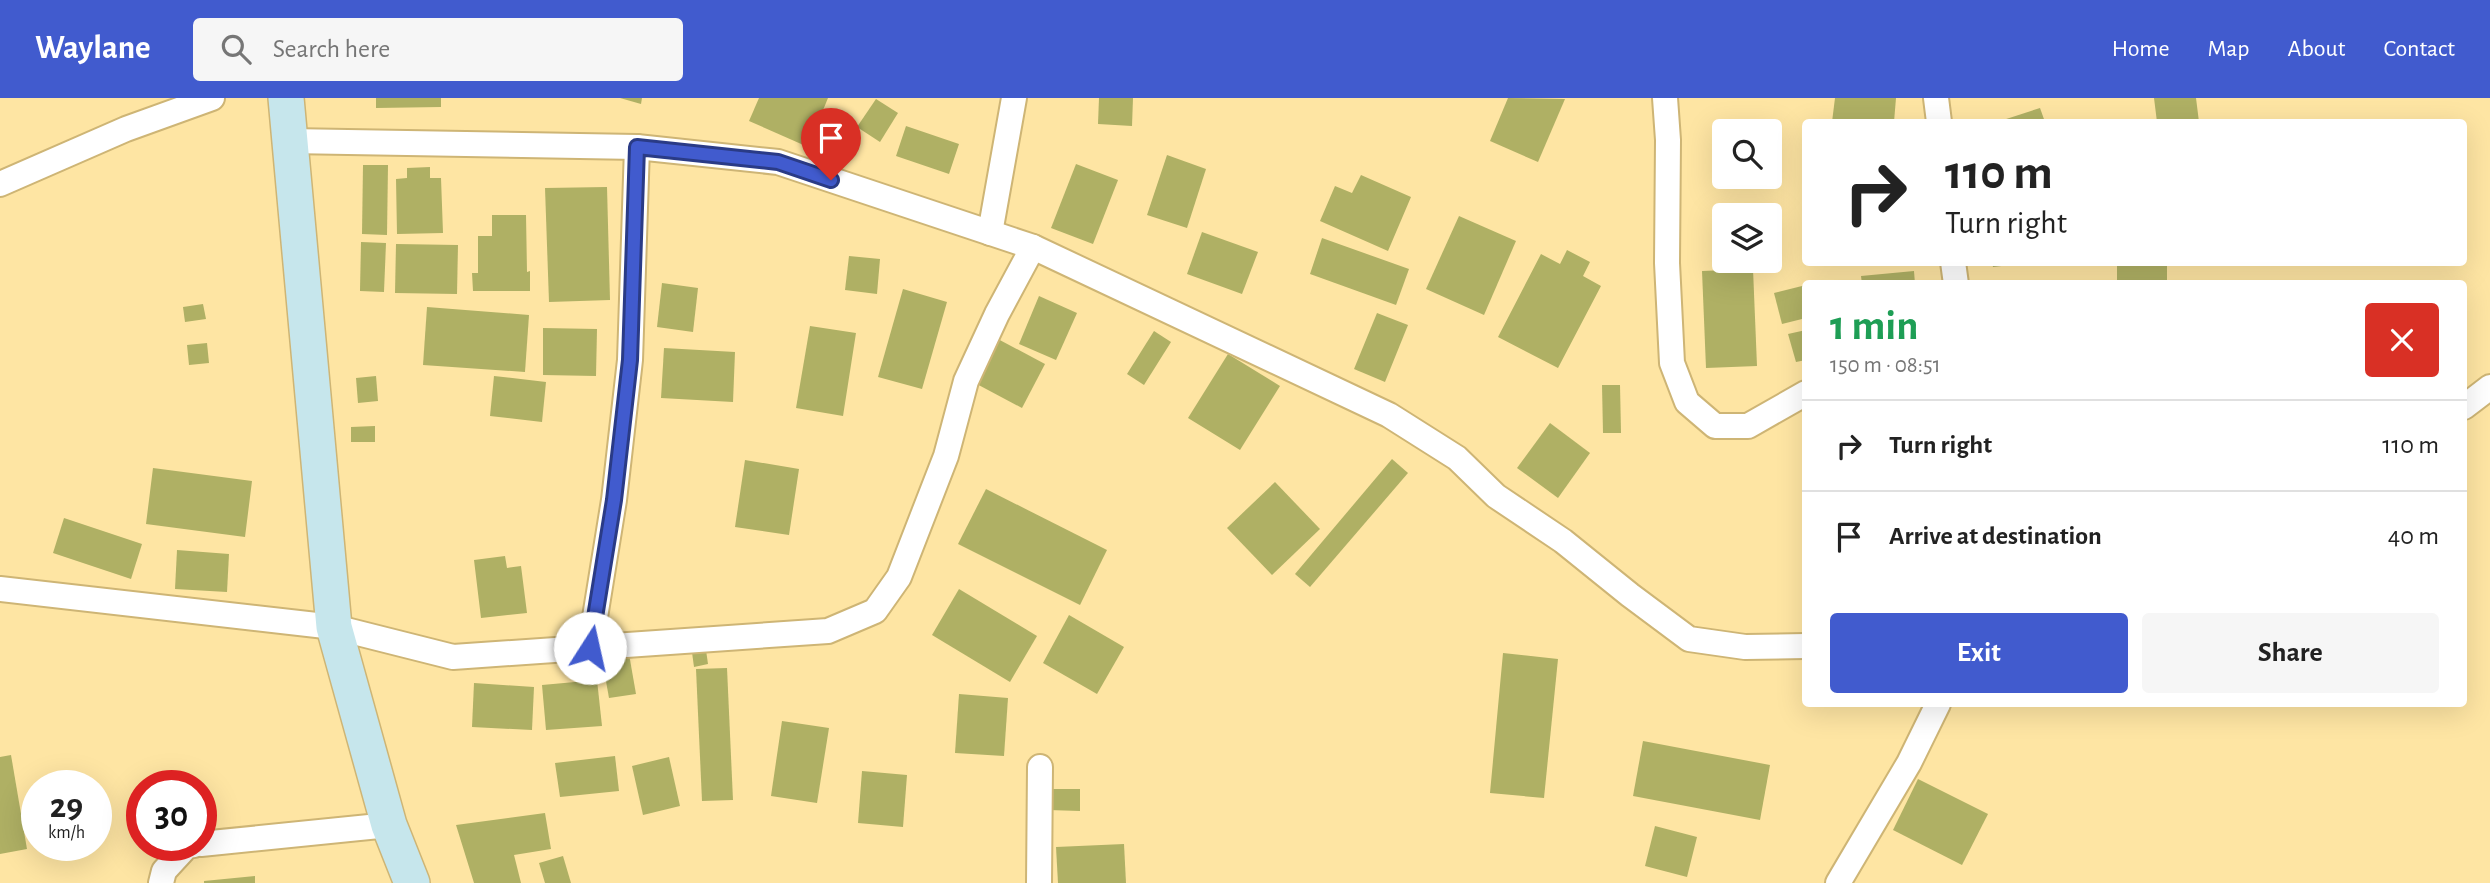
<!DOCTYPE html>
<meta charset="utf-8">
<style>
body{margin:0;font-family:"Alegreya Sans",sans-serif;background:#f6f6f6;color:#222;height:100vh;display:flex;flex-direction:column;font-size:26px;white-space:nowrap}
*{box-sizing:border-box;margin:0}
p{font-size:23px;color:#767676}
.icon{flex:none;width:38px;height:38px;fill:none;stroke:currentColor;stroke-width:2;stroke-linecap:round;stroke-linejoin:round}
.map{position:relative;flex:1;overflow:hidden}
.drawer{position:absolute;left:1802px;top:182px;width:665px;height:427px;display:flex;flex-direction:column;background:#fff;border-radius:7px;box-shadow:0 7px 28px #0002}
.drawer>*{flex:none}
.guide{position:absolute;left:1802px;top:21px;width:665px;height:147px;border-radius:7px;box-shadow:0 7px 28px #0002;background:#fff;color:#222;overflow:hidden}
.fabs{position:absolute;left:1712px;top:21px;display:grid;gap:14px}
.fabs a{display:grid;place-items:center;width:70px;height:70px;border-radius:7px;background:#fff;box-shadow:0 7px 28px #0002;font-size:35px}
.speed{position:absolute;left:21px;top:672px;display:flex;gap:14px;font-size:35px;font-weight:700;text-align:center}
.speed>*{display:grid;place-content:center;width:91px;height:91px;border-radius:50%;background:#fff;box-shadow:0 7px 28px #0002;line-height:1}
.speed small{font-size:18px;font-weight:400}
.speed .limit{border:10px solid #d22;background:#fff;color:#111}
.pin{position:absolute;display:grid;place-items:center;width:60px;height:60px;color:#fff;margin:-72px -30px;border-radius:50% 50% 50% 0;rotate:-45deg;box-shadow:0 0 7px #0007}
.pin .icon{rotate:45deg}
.me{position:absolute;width:77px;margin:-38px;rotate:10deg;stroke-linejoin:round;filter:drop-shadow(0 0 5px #0008)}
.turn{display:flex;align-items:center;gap:24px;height:147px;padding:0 28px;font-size:32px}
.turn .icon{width:91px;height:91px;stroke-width:2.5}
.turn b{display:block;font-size:49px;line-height:60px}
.round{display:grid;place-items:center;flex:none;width:74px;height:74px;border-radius:7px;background:#f6f6f6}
.summary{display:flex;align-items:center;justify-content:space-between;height:119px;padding:0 28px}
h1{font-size:42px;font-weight:600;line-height:52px;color:#1e9e55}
.primary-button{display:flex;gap:14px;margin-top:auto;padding:14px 28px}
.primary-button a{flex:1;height:80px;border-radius:7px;background:#415bce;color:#fff;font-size:28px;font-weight:600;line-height:80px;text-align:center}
.primary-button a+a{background:#f6f6f6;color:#222}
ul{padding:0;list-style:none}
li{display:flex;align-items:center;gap:21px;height:91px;padding:0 28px;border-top:2px solid #e0e0e0}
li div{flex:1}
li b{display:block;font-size:26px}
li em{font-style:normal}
header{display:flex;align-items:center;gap:42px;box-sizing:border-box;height:98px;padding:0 35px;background:#415bce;color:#fff}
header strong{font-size:33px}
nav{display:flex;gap:38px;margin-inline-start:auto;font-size:24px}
.search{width:490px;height:63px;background:#f6f6f6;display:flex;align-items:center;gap:18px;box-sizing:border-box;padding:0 24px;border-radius:7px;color:#767676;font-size:26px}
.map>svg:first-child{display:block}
.building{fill:#afb064}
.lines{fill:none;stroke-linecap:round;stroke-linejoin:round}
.street-casing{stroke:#ceb575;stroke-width:28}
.secondary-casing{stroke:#ceb575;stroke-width:38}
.street{stroke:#fff;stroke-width:24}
.secondary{stroke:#c6e6ec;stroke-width:35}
.route-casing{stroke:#2a3b86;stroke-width:18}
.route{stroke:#415bce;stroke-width:12}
</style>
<header>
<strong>Waylane</strong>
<div class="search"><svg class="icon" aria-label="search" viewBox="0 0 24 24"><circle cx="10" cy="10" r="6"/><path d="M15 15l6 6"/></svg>Search here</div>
<nav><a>Home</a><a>Map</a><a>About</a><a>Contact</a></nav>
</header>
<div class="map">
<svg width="2490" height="785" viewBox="0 0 2490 785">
<rect width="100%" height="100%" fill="#fee5a3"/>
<!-- building -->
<g class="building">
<polygon points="376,0 441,0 441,9 376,10"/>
<polygon points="620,0 642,0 641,6"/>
<polygon points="759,0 828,0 808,49 749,23"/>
<polygon points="1099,0 1133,0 1132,28 1098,26"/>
<polygon points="1508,0 1565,1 1538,64 1490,43"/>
<polygon points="1835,0 1896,0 1894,24 1832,24"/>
<polygon points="2154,0 2196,0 2199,24 2157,24"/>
<polygon points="876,1 898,15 880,44 857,29"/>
<polygon points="2040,10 2045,24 1997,24"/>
<polygon points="906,28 959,46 949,76 896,58"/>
<polygon points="1167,57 1206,71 1187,130 1147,117"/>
<polygon points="1076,66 1118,82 1093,146 1051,130"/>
<polygon points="363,67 388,67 387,137 362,136"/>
<polygon points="430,69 430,80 441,80 443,135 397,136 396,81 407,80 407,70"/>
<polygon points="1361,77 1411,99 1388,153 1320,123 1335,88 1352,95"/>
<polygon points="607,89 610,202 549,204 545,90"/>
<polygon points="492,117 526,117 527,174 530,173 530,193 473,193 472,175 478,175 478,138 492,138"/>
<polygon points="1459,118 1516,143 1484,217 1426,191"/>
<polygon points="1202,134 1258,154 1242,196 1187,176"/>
<polygon points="1322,140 1409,171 1396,207 1310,176"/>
<polygon points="361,144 386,145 384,194 360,193"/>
<polygon points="396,146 458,147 457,196 395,195"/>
<polygon points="1567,152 1590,164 1583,178 1601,188 1558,270 1498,239 1541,156 1560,166"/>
<polygon points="849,158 880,161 877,196 845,192"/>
<polygon points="1992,164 2017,164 2018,166 1993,169"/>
<rect x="2117" y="164" width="50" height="22"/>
<polygon points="1753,171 1757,268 1706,270 1702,173"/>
<polygon points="1914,173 1915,186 1862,186 1861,178"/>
<polygon points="662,185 698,190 693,234 657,229"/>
<polygon points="1806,187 1806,220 1782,226 1774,195"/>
<polygon points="903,191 947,204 922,291 878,279"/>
<polygon points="1039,198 1077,215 1056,262 1019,246"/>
<polygon points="203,206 206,221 185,224 183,209"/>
<polygon points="427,209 529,217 525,274 423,267"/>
<polygon points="1377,215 1408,227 1385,284 1354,271"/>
<polygon points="810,228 856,235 843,318 796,310"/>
<polygon points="543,230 597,231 596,278 543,277"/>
<polygon points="1806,232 1806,262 1796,264 1788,236"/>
<polygon points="1154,233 1171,244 1144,287 1127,276"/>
<polygon points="996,240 1045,266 1022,310 973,284"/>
<polygon points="207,245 209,265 189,267 187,247"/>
<polygon points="664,250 735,254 733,304 661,300"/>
<polygon points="1228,256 1280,288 1240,352 1188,320"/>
<polygon points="376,278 378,303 358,305 356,280"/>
<polygon points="494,278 546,284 542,324 490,318"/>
<polygon points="1602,287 1620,287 1621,335 1603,335"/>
<polygon points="1550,325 1590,355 1558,400 1517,370"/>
<polygon points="375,328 375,344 351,344 351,329"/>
<polygon points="1392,361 1408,375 1310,489 1295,476"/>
<polygon points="745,362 799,371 789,437 735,429"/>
<polygon points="153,370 252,383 245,439 146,426"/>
<polygon points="1275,384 1320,431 1272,477 1227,430"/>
<polygon points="986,391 1107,452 1080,507 958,446"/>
<polygon points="64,420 142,446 131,481 53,455"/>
<polygon points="177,452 229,456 227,494 175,491"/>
<polygon points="505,458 507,470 521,468 527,515 481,520 474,462"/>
<polygon points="959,491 1037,538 1010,584 932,537"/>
<polygon points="1069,517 1124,549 1097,596 1043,565"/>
<polygon points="705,545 708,566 694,569 691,547"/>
<polygon points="1503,555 1558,561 1544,700 1490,695"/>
<polygon points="629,556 636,596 609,600 602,561"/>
<polygon points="727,570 733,702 702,703 696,571"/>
<polygon points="597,582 602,628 546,632 542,587"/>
<polygon points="474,585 534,589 532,632 472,629"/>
<polygon points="959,596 1008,600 1004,658 955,655"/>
<polygon points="782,623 829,630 817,705 771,698"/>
<polygon points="1643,643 1770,667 1760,722 1633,698"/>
<polygon points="11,657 27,751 0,756 0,659"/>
<polygon points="615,658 619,693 560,699 555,665"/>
<polygon points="669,659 680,708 643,717 632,668"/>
<polygon points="862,673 907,677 903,729 858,725"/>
<polygon points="1918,681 1988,716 1962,767 1893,732"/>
<polygon points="1048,691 1080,691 1080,713 1048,712"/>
<polygon points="545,715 551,751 514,757 521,785 474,785 456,727"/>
<polygon points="1655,728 1697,739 1687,779 1645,768"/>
<polygon points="1124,746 1126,785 1058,785 1056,749"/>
<polygon points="563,758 571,785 545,785 539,765"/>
<polygon points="255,778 255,785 204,785 204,783"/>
</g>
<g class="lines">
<defs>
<g id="street">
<polyline points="1665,0 1668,42 1667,165 1672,265 1687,304 1715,328 1748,328 1806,295"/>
<polyline points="1936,0 1939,24"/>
<polyline points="289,43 637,49 778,64 1033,149 1389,317 1457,360 1496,398 1563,443 1630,497 1689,541 1745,549 1806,548"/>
<polyline points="0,86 126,31 212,0"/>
<polyline points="990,135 1014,0"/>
<polyline points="1953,164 1956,186"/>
<polyline points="2464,309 2490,289"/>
<polyline points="0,491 334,529 453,559 828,533 875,513 899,479 946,358 966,283 997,216 1033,149"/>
<polyline points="590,550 614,402 630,262 637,49"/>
<polyline points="201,746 389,727"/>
<polyline points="161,785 164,773 187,748 194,747"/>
<polyline points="1039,785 1040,669"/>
<polyline points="1838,785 1909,665 1938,606"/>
</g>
<polyline id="secondary" points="286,0 334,529 389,727 412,785"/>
</defs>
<!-- street casing -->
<use href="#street" class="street-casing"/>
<!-- secondary casing -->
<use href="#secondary" class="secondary-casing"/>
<!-- street -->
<use href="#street" class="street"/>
<!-- secondary -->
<use href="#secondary" class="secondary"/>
</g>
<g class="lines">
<defs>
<polyline id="route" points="590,550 614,402 630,262 637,49 778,64 831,82"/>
</defs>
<!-- route casing -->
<use href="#route" class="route-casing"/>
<!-- route -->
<use href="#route" class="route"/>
</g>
</svg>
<div class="fabs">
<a><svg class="icon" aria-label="search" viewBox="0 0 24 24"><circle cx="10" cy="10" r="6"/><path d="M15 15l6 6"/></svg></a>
<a><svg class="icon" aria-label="layers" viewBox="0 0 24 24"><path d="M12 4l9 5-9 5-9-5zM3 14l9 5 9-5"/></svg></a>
</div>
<div class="speed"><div>29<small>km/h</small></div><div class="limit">30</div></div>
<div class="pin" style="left:831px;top:82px;background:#d93025"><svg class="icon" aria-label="arrive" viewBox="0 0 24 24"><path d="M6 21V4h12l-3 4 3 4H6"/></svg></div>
<svg class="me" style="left:590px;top:550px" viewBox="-20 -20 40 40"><circle r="19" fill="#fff"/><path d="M0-13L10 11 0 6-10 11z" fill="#415bce"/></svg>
<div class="guide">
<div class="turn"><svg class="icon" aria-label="right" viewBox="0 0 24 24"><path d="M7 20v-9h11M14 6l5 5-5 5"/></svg><div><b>110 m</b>Turn right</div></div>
</div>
<section class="drawer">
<div class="summary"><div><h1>1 min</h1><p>150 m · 08:51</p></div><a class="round" style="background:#d93025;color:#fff"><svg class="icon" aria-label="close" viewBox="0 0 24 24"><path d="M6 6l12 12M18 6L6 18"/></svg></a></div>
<ul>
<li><svg class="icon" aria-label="right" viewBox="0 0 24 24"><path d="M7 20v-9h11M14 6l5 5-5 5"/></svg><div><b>Turn right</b></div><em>110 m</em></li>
<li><svg class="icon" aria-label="arrive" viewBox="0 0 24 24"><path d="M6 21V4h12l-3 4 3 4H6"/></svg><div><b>Arrive at destination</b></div><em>40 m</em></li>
</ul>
<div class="primary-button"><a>Exit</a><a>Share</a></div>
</section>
</div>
